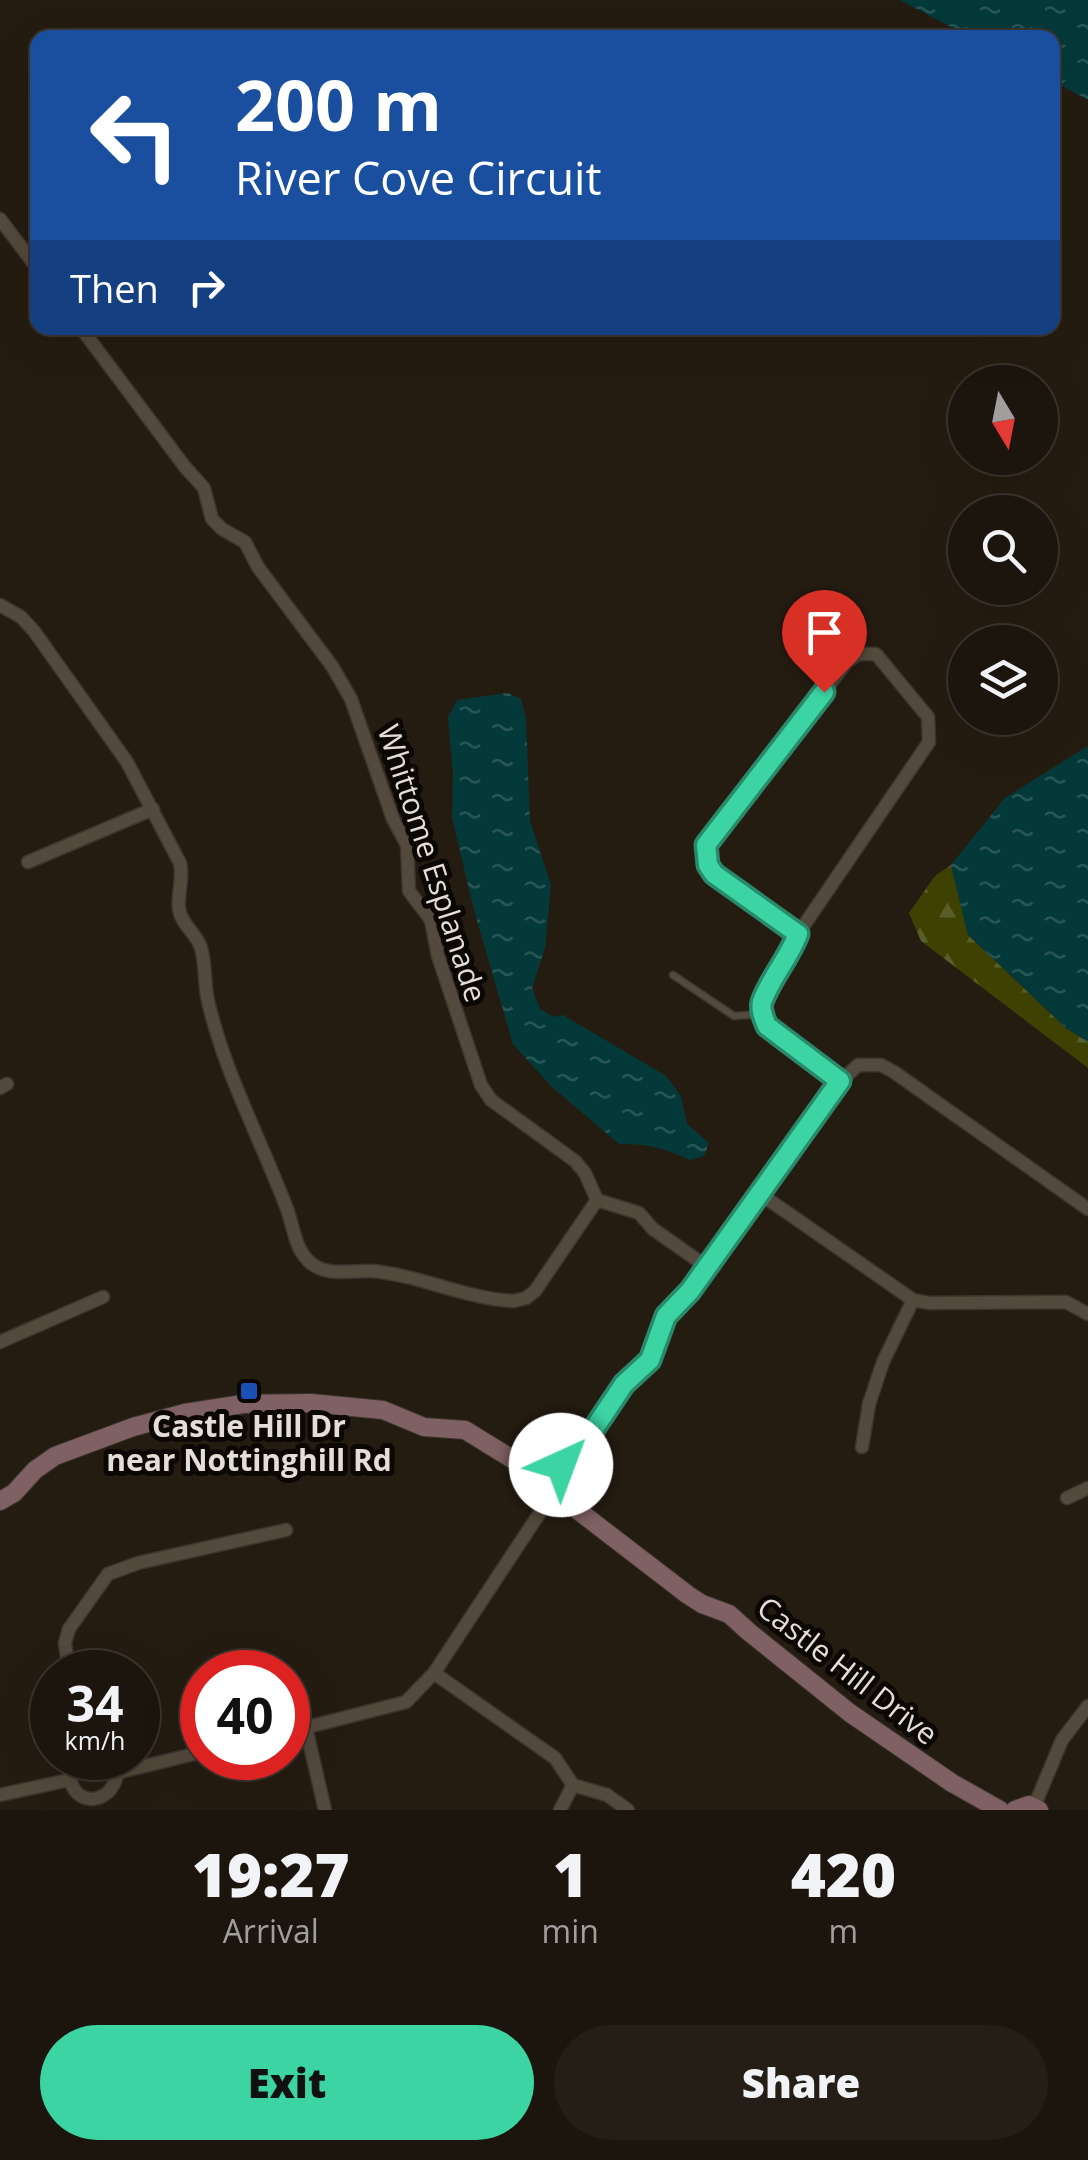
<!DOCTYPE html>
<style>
body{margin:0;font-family:"Open Sans",sans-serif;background:#251e16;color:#f1f3f6;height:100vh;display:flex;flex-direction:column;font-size:38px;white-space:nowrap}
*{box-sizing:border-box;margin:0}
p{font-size:32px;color:#a09f9d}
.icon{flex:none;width:55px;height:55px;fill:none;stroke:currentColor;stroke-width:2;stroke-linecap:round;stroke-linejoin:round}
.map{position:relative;height:1810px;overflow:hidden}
.drawer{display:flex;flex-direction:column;background:#1c150d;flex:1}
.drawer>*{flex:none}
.hud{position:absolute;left:30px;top:30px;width:1030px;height:305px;border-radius:20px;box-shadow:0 10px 40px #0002,0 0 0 2px #3a342e;background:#1a4fa0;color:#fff;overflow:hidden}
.needle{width:65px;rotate:170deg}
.controls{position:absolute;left:948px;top:365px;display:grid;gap:20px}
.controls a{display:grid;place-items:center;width:110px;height:110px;border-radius:50%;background:#1c150d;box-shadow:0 10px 40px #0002,0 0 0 2px #3a342e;font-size:50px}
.speed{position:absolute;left:30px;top:1650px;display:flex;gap:20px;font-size:50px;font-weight:700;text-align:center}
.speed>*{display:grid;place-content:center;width:130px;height:130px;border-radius:50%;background:#1c150d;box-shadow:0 10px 40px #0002,0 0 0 2px #3a342e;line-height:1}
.speed small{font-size:25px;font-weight:400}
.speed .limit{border:15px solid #d22;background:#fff;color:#111}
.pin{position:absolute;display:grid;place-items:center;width:85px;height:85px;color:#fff;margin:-102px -42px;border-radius:50% 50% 50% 0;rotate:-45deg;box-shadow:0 0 10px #0007}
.pin .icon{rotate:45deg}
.me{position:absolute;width:110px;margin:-55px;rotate:43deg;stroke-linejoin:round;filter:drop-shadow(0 0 8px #0008)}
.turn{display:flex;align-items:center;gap:35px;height:210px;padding:0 40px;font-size:45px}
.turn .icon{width:130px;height:130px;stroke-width:2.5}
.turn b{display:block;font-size:70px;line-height:85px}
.then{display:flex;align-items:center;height:95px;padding:0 40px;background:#0003;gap:20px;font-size:38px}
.eta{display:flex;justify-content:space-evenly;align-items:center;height:170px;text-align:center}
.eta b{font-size:60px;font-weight:800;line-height:70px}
.action{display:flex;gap:20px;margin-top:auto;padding:20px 40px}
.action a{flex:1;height:115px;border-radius:60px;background:#3dd4a3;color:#111;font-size:40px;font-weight:800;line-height:115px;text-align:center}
.action a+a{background:#251e16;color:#f1f3f6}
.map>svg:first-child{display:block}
.forest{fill:url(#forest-firs)}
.water{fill:url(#water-ripples)}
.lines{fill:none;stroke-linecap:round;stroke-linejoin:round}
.lane-casing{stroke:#3d3630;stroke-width:9}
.street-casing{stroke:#3d3630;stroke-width:15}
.secondary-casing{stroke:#3d3630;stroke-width:20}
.lane{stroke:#53493c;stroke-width:6}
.street{stroke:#53493c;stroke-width:12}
.secondary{stroke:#7f6163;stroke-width:18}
.route-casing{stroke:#288a6a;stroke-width:25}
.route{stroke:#3dd4a3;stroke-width:18}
.transit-dot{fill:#1a4fb4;stroke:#0b0704;stroke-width:4}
.labels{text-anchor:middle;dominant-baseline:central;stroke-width:10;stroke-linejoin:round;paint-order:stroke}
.street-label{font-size:30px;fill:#e4ded6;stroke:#0b0704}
.poi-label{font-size:30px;font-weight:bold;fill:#e4ded6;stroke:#0b0704}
</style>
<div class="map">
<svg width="1088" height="1810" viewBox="0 0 1088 1810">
<defs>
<pattern id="forest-firs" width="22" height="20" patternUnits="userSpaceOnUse" patternTransform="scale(2.5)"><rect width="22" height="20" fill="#3d4203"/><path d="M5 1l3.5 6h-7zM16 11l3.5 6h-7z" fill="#595d27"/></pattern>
<pattern id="water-ripples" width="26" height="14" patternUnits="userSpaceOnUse" patternTransform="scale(2.5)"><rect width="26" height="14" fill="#04393a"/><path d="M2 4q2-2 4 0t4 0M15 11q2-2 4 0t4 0" fill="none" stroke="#285556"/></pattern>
</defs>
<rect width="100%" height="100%" fill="#251c11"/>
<!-- forest -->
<polygon class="forest" points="951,865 968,935 1066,1028 1088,1042 1088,1068 921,941 909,913 935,876"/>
<!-- water -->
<g class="water">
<polygon points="900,0 1088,0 1088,100 1053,81 1052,38 970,37"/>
<path d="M508 693 521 699 526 718 530 821 551 885 545 948 532 988 540 1009 554 1017 563 1015 666 1076 681 1096 687 1124 709 1143 704 1156 690 1160C665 1148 646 1143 619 1144L551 1086 513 1044 474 910 452 817 453 773 448 717 457 700Z"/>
<polygon points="1088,746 1088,1042 1066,1028 968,935 951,865 1005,798"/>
</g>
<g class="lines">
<defs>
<polyline id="lane" points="673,975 734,1016 762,1014"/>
<g id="street">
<polyline points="0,219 38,269"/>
<polyline points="81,328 185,467 204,488 212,519 222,529 245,542 258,567 332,666 351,699 393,819 407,845 409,891 431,920 438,956 481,1085 491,1100 575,1161 585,1173 597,1200 639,1213 653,1229 707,1267"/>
<path d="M0 605 21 617 34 631 127 762 180 863C184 879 177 893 179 909 181 925 197 933 201 948 206 965 204 984 208 1001 225 1074 261 1140 287 1209 294 1228 295 1251 312 1264 330 1277 351 1270 371 1271 420 1275 466 1299 514 1301L526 1298 535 1291 597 1200"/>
<polyline points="28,862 153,809"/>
<polyline points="798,934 714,874 708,865 706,845 847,662 858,654 876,654 928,717 929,742 798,934 790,954 761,1004 767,1026 840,1081"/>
<polyline points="0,1088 7,1084"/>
<polyline points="759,1193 913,1300 929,1303 1066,1302 1088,1314"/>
<polyline points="0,1342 103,1297"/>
<polyline points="862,1447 869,1404 883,1362 913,1300"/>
<polyline points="567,1469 624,1385 650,1360 666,1315 689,1291 835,1087 858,1065 881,1065 894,1072 1088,1209"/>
<polyline points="1067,1498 1088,1488"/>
<polyline points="69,1672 65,1643 69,1629 108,1574 138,1563 286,1530"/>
<polyline points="434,1673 555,1758 573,1785 560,1810"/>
<polyline points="306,1728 325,1810"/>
<polyline points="288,1732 406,1702 434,1673 545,1505"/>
<path d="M80 1758 70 1771C68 1804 106 1809 116 1779L112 1764 106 1758"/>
<polyline points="116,1773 202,1752"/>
<polyline points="573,1785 607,1795 628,1810"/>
<polyline points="0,1795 69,1780"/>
<polyline points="1034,1807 1062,1740 1088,1706"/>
</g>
<g id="secondary">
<circle cx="553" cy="1485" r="21"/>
<polyline points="0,1501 14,1493 35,1470 55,1456 133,1427 185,1413 243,1404 311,1403 383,1410 424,1427 465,1430 535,1473"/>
<polyline points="567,1502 688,1595 702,1604 729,1614 749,1632 850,1713 952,1783 1000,1810"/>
<polyline points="1015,1810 1029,1805 1039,1810"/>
</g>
</defs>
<!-- lane casing -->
<use href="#lane" class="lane-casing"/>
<!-- street casing -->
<use href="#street" class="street-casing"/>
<!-- secondary casing -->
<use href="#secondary" class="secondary-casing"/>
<!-- lane -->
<use href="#lane" class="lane"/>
<!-- street -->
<use href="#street" class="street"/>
<!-- secondary -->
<use href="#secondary" class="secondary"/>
</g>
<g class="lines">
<defs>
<path id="route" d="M561 1465 567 1469 624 1384 650 1360 666 1316 690 1291 840 1081 767 1026C764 1019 760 1010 762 1002 770 979 789 958 798 934L714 874 708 865 706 845 824 692"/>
</defs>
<!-- route casing -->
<use href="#route" class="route-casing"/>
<!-- route -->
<use href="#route" class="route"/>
</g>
<!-- markers -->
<rect class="transit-dot" x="239" y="1381" width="20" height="20" rx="5"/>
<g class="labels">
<!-- street labels -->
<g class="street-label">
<text transform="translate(433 863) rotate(72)">Whittome Esplanade</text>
<text transform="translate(848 1670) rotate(38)">Castle Hill Drive</text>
</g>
<!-- poi labels -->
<g class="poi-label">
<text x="249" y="1425">Castle Hill Dr<tspan x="249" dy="34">near Nottinghill Rd</tspan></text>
</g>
</g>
</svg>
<div class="controls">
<a><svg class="needle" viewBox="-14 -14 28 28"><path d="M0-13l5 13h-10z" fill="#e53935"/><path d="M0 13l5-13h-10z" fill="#a09f9d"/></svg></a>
<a><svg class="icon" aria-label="search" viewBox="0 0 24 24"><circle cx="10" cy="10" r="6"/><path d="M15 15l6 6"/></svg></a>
<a><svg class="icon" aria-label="layers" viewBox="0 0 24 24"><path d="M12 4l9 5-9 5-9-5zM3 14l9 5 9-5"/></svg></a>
</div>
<div class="speed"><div>34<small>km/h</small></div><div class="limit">40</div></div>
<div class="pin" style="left:824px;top:692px;background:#d93025"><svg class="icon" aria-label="arrive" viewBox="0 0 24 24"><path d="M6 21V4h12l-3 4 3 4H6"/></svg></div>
<svg class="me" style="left:561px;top:1465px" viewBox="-20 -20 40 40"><circle r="19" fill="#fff"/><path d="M0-13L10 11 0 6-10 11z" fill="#3dd4a3"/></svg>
<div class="hud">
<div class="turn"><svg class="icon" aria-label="left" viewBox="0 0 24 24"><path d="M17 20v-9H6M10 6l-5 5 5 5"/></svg><div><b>200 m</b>River Cove Circuit</div></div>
<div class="then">Then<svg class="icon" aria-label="right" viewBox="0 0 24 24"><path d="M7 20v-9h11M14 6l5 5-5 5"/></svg></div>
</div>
</div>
<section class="drawer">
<div class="eta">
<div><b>19:27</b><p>Arrival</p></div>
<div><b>1</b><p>min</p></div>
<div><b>420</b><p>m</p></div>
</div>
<div class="action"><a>Exit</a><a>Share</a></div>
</section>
